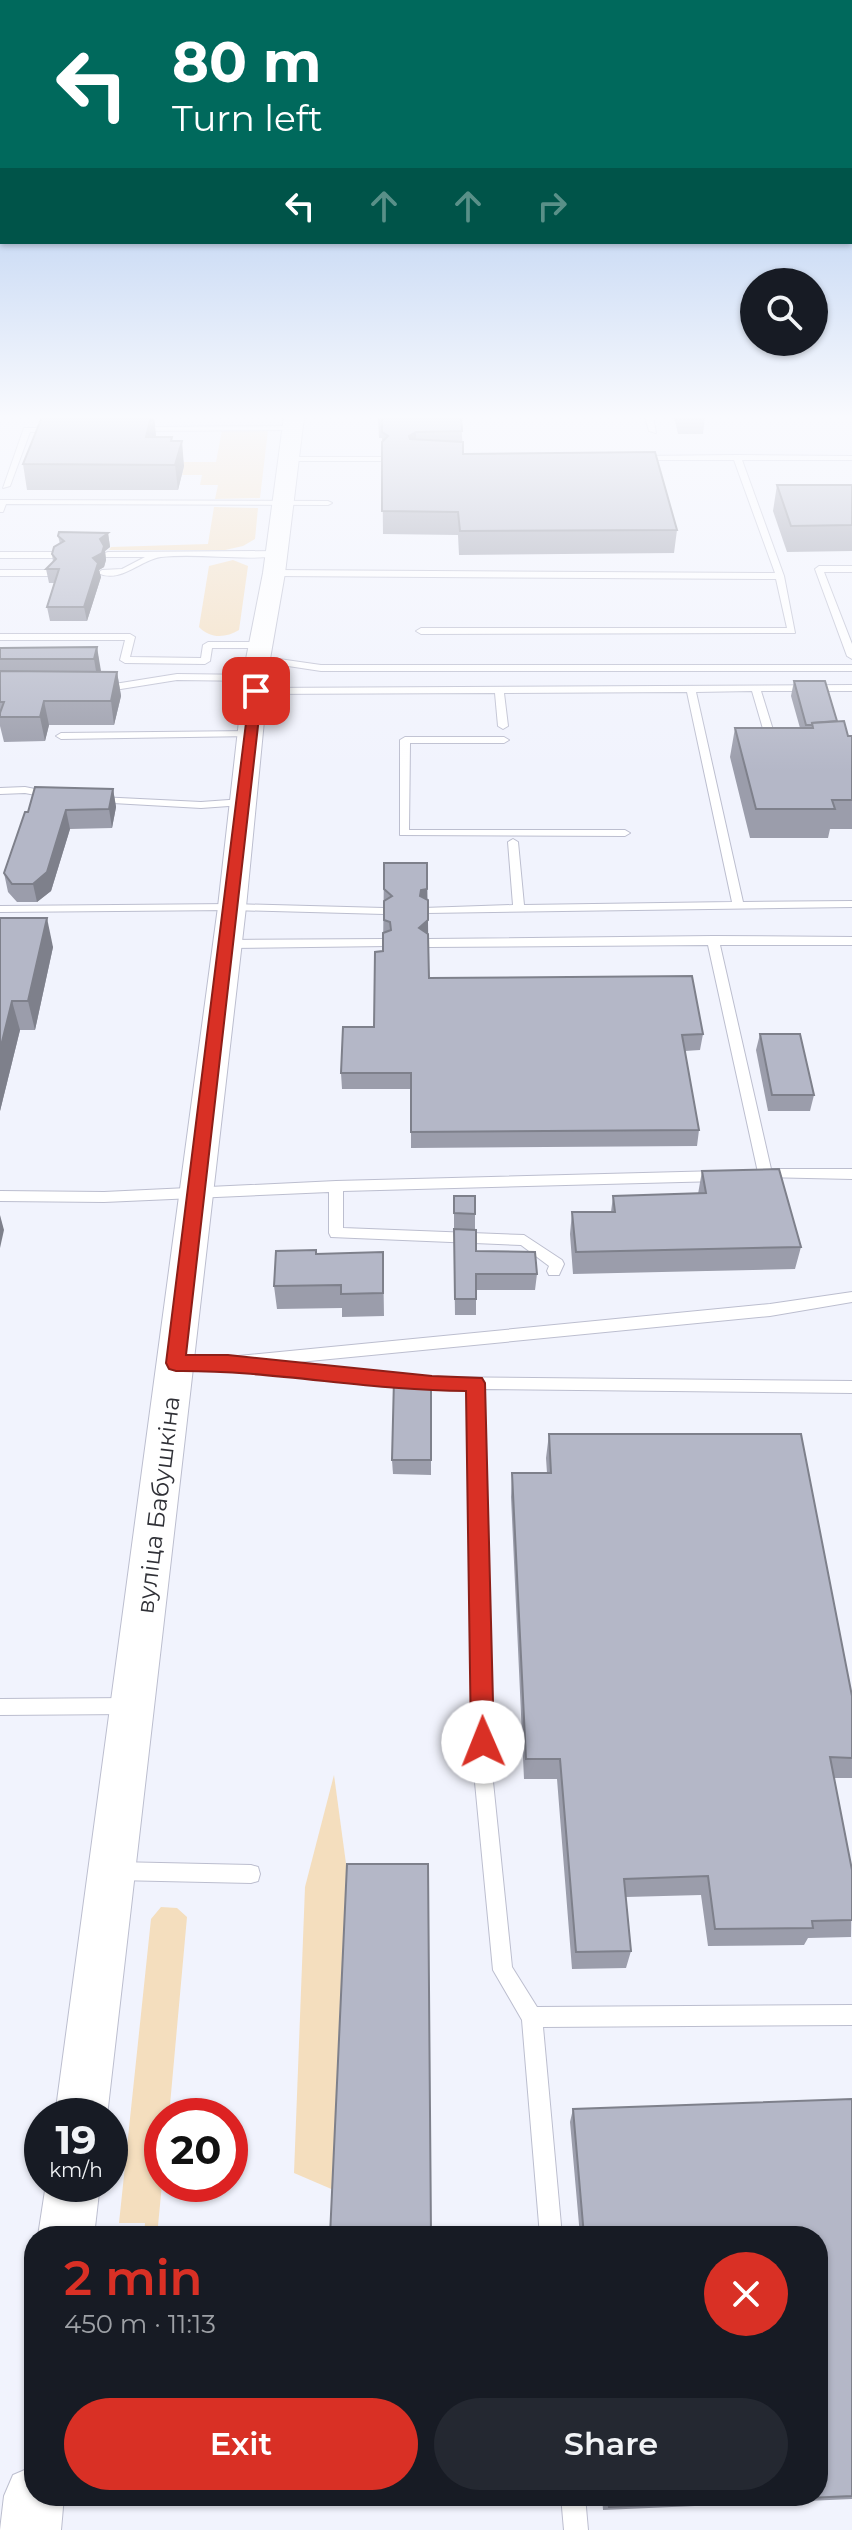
<!DOCTYPE html>
<meta charset="utf-8">
<style>
body{margin:0;font-family:Montserrat,sans-serif;background:#242831;color:#f1f3f6;height:100vh;display:flex;flex-direction:column;font-size:30px;white-space:nowrap}
*{box-sizing:border-box;margin:0}
p{font-size:26px;color:#9ea1a6}
.icon{flex:none;width:44px;height:44px;fill:none;stroke:currentColor;stroke-width:2;stroke-linecap:round;stroke-linejoin:round}
.map{position:relative;flex:1;overflow:hidden}
.side{position:absolute;left:24px;top:2226px;width:804px;height:280px;display:flex;flex-direction:column;background:#171b24;border-radius:32px;box-shadow:0 2px 6px #0004}
.side>*{flex:none}
.guide{position:absolute;left:0px;top:0px;width:852px;height:244px;box-shadow:0 2px 6px #0004;background:#00695c;color:#fff;overflow:hidden}
.tools{position:absolute;left:740px;top:268px;display:grid;gap:16px}
.tools a{display:grid;place-items:center;width:88px;height:88px;border-radius:50%;background:#171b24;box-shadow:0 2px 6px #0004;font-size:40px}
.speed{position:absolute;left:24px;top:2098px;display:flex;gap:16px;font-size:40px;font-weight:700;text-align:center}
.speed>*{display:grid;place-content:center;width:104px;height:104px;border-radius:50%;background:#171b24;box-shadow:0 2px 6px #0004;line-height:1}
.speed small{font-size:20px;font-weight:400}
.speed .limit{border:12px solid #d22;background:#fff;color:#111}
.pin{position:absolute;display:grid;place-items:center;width:68px;height:68px;color:#fff;margin:-34px;border-radius:16px;box-shadow:0 4px 12px #0006}
.me{position:absolute;width:88px;margin:-44px;rotate:359deg;stroke-linejoin:round;filter:drop-shadow(0 0 6px #0008)}
.turn{display:flex;align-items:center;gap:28px;height:168px;padding:0 40px;font-size:36px}
.turn .icon{width:104px;height:104px;stroke-width:2.5}
.turn b{display:block;font-size:56px;line-height:68px}
.lanes{display:flex;align-items:center;height:76px;padding:0 40px;background:#0003;justify-content:center;gap:40px;direction:ltr}
.lanes .off{opacity:.35}
.round{display:grid;place-items:center;flex:none;width:84px;height:84px;border-radius:42px;background:#242831}
.head{display:flex;align-items:center;justify-content:space-between;height:136px;padding:0 40px}
h1{font-size:48px;font-weight:600;line-height:60px;color:#d93025}
.action{display:flex;gap:16px;margin-top:auto;padding:16px 40px}
.action a{flex:1;height:92px;border-radius:48px;background:#d93025;color:#fff;font-size:32px;font-weight:600;line-height:92px;text-align:center}
.action a+a{background:#242831;color:#f1f3f6}
.map>svg:first-child{display:block}
.green{fill:#f4debe}
.lines{fill:none;stroke-linecap:round;stroke-linejoin:round}
.service-casing{stroke:#bcbecf;stroke-width:2}
.tertiary-casing{stroke:#bcbecf;stroke-width:2}
.service{fill:#fff;fill-rule:evenodd}
.tertiary{fill:#fff;fill-rule:evenodd}
.wall{fill:#9b9dab}
.shaded-wall{fill:#7e808b}
.building{fill:#b4b7c7;stroke:#7e808b;stroke-width:2}
.route{fill:#d93025;stroke:#8d1f18;stroke-width:2}
.labels{text-anchor:middle;dominant-baseline:central;stroke-width:7;stroke-linejoin:round;paint-order:stroke}
.street-label{font-size:24px;fill:#2f3036;stroke:#fff}
</style>
<div class="map">
<svg width="852" height="2530" viewBox="0 0 852 2530">
<rect width="100%" height="100%" fill="#f1f3fd"/>
<!-- green -->
<g class="green">
<polygon points="222,430 268,430 260,498 215,499 218,485 200,485 202,475 182,475 184,466 176,462 216,462"/>
<polygon points="214,507 258,508 255,539 243,546 225,550 109,550 111,547 208,544"/>
<path d="M233 560 248 566 239 630C226 638 210 639 199 627L209 566Z"/>
<polygon points="334,1775 350,1893 336,2191 294,2173 305,1887"/>
<polygon points="161,1907 177,1908 187,1917 169,2116 162,2116 162,2184 157,2236 144,2236 145,2223 119,2223 151,1919"/>
</g>
<g class="lines">
<defs>
<g id="service">
<polygon points="645,417 653,417 656,433 649,431"/>
<polygon points="296,426 296,430 293,430 137,431 133,429 137,427"/>
<polygon points="24,428 52,428 56,430 52,432 30,432 10,486 3,488"/>
<polygon points="737,455 852,456 852,460 742,460 784,576 795,633 421,634 416,631 421,628 787,628 776,579 274,576 270,573 274,570 775,573 734,460 640,460 636,458 640,456"/>
<polygon points="289,457 382,457 386,459 382,461 286,461 286,457"/>
<polygon points="0,500 328,501 332,503 328,505 6,504 3,512 0,512"/>
<path d="M277 551 280 552V556C241 561 200 553 161 557 140 560 120 584 98 573L102 570 122 569 145 557H105V553L108 552Z"/>
<polygon points="0,552 59,552 63,555 59,558 0,558"/>
<polygon points="819,566 852,566 852,572 824,572 852,644 852,659 847,656 815,569"/>
<polygon points="0,570 52,570 56,573 52,576 0,576"/>
<polygon points="0,634 130,634 135,637 130,657 201,658 203,645 208,642 262,642 267,645 262,648 212,648 210,661 205,664 125,663 120,660 125,640 0,640"/>
<polygon points="258,656 321,665 852,665 852,671 321,671 255,661 255,657"/>
<polygon points="177,674 257,675 262,678 257,681 177,680 102,692 97,689 102,686"/>
<polygon points="852,685 852,691 761,691 778,746 773,749 768,746 752,691 696,692 743,902 852,901 852,907 427,913 423,912 423,908 513,905 508,842 513,839 518,842 524,905 732,902 687,692 504,693 508,726 503,729 498,726 495,693 256,694 251,691 256,688"/>
<polygon points="250,731 253,732 253,736 61,739 56,736 61,733"/>
<polygon points="405,737 504,737 509,740 504,743 410,743 409,830 625,830 630,833 625,836 400,835 400,740"/>
<polygon points="25,787 55,793 56,795 51,798 25,793 0,794 0,788"/>
<polygon points="99,797 201,802 243,799 248,802 243,805 201,808 95,802 95,798"/>
<polygon points="232,904 384,908 390,911 384,914 232,910 0,912 0,906"/>
<polygon points="713,936 852,937 852,945 720,945 771,1169 852,1169 852,1179 759,1177 708,945 428,947 422,943 428,939"/>
<polygon points="384,939 388,940 388,946 228,948 222,944 228,940"/>
<polygon points="720,1171 727,1176 720,1181 343,1191 343,1228 524,1235 562,1260 564,1264 559,1275 549,1275 547,1271 549,1266 521,1245 331,1237 329,1233 329,1192 104,1202 0,1201 0,1191 104,1192 336,1181"/>
<polygon points="852,1292 852,1302 770,1316 289,1363 432,1377 852,1381 852,1393 484,1389 492,1772 512,1967 537,2007 852,2005 852,2025 543,2027 562,2236 540,2236 522,2020 493,1970 474,1772 469,1389 432,1389 260,1372 255,1370 253,1366 176,1369 171,1367 169,1363 171,1359 176,1357 228,1357 770,1304"/>
<polygon points="128,1698 134,1700 137,1706 134,1712 128,1714 0,1715 0,1699"/>
<polygon points="116,1862 251,1865 258,1867 260,1874 258,1881 251,1883 116,1880 109,1878 107,1871 109,1864"/>
<polygon points="561,2496 585,2496 588,2530 564,2530"/>
</g>
<g id="tertiary">
<polygon points="284,417 304,417 285,573 270,659 246,907 107,2116 55,2116 218,907 246,659 263,573"/>
<polygon points="46,2184 100,2184 94,2236 38,2236"/>
<polygon points="34,2466 34,2496 64,2496 61,2530 0,2530 4,2496 13,2475"/>
</g>
</defs>
<!-- service casing -->
<use href="#service" class="service-casing"/>
<!-- tertiary casing -->
<use href="#tertiary" class="tertiary-casing"/>
<!-- service -->
<use href="#service" class="service"/>
<!-- tertiary -->
<use href="#tertiary" class="tertiary"/>
</g>
<!-- wall -->
<g class="wall">
<polygon points="154,417 156,437 173,441 184,466 178,490 27,490 23,464"/>
<polygon points="378,417 461,417 463,454 677,530 674,553 459,555 458,535 383,534 382,438 379,438"/>
<polygon points="674,417 705,417 703,434 678,434"/>
<polygon points="777,485 852,485 852,551 787,552 773,511"/>
<polygon points="108,533 110,547 105,551 106,560 104,567 99,570 101,577 87,621 50,621 47,607 54,583 49,583 46,569 53,562 52,554 60,544 58,536"/>
<polygon points="97,647 100,672 117,672 121,696 114,725 49,725 45,741 4,742 0,726 0,648"/>
<polygon points="794,681 837,721 848,736 852,736 852,829 830,829 828,838 750,838 730,757 735,728 800,728 791,696"/>
<polygon points="113,789 116,807 112,828 70,829 51,891 37,902 17,902 8,892 4,873 28,812"/>
<polygon points="384,863 427,863 429,978 703,1034 700,1050 685,1051 699,1130 697,1146 411,1148 411,1089 342,1089 341,1073 374,1027 383,951"/>
<polygon points="0,918 53,947 35,1030 20,1030 0,1111"/>
<polygon points="760,1034 814,1095 810,1111 768,1111 756,1050"/>
<polygon points="702,1171 801,1247 795,1269 573,1274 570,1234 572,1212 611,1212 613,1196 698,1194"/>
<polygon points="454,1196 475,1214 475,1230 454,1229"/>
<polygon points="454,1245 476,1251 537,1274 535,1290 476,1290 476,1315 455,1315"/>
<polygon points="383,1252 384,1316 342,1317 342,1308 277,1309 274,1286 317,1254"/>
<polygon points="431,1379 431,1475 393,1474 392,1460"/>
<polygon points="549,1434 852,1696 852,1778 834,1778 852,1870 851,1937 808,1938 804,1945 708,1946 701,1895 626,1897 631,1951 626,1968 572,1969 557,1779 524,1779 511,1497 512,1473 547,1473 546,1458"/>
<polygon points="852,2099 852,2499 603,2510 602,2496 818,2496 818,2236 580,2236 570,2122 573,2109"/>
</g>
<!-- shaded-wall -->
<g class="shaded-wall">
<polygon points="151,417 154,417 156,437 146,437"/>
<polygon points="416,432 416,454 409,436"/>
<polygon points="182,441 184,466 178,490 175,465"/>
<polygon points="108,533 110,547 105,551 106,560 104,567 99,570 101,577 87,621 84,607 93,558 100,539"/>
<polygon points="97,647 101,671 98,683 94,659"/>
<polygon points="117,672 121,696 114,725 111,701"/>
<polygon points="44,701 49,725 45,741 40,717"/>
<polygon points="113,789 116,807 112,828 109,809"/>
<polygon points="66,810 70,829 51,891 37,902 33,884"/>
<polygon points="427,889 427,905 420,912 421,890"/>
<polygon points="47,918 53,947 35,1030 28,1001"/>
<polygon points="428,920 428,936 419,928"/>
<polygon points="12,1001 20,1030 0,1111 0,1050"/>
<polygon points="0,1215 4,1230 0,1248"/>
</g>
<!-- building -->
<g class="building">
<polygon points="42,417 151,417 146,437 172,437 171,441 182,441 175,465 23,464"/>
<polygon points="382,417 461,417 462,431 416,432 409,436 410,439 463,442 463,454 655,452 677,530 460,531 458,512 382,511 382,442 388,436 382,432"/>
<polygon points="777,485 852,485 852,525 791,526"/>
<polygon points="59,532 108,533 100,539 104,546 102,553 93,558 98,563 84,607 47,607 59,569 46,569 56,559 52,554 54,547 64,541 58,536"/>
<polygon points="97,647 94,659 0,659 0,648"/>
<polygon points="0,671 117,672 111,701 44,701 40,717 0,717 0,713 4,702 0,702"/>
<polygon points="794,681 825,681 837,721 812,723 812,725 806,725"/>
<polygon points="844,721 848,736 852,736 852,800 832,800 835,809 756,809 735,728 813,728 812,723"/>
<polygon points="35,787 113,789 109,809 66,810 47,872 33,884 12,884 4,873 25,812 28,812"/>
<polygon points="384,863 427,863 427,889 421,890 420,896 428,900 428,920 419,928 428,934 429,978 692,976 703,1034 682,1035 699,1130 411,1132 411,1073 341,1073 343,1027 374,1027 375,952 383,951 383,933 391,930 390,922 384,920 384,901 392,896 384,889"/>
<polygon points="0,918 47,918 28,1001 12,1001 0,1050"/>
<polygon points="760,1034 800,1034 814,1095 772,1095"/>
<polygon points="779,1169 801,1247 576,1252 572,1212 615,1212 613,1196 706,1193 702,1171"/>
<polygon points="454,1196 475,1196 475,1214 454,1213"/>
<polygon points="454,1229 476,1230 476,1251 535,1252 537,1274 476,1274 476,1299 455,1299"/>
<polygon points="316,1250 316,1254 383,1252 383,1293 341,1294 341,1285 274,1286 276,1251"/>
<polygon points="394,1379 431,1379 431,1460 392,1460"/>
<polygon points="549,1434 801,1434 852,1696 852,1758 830,1757 852,1870 852,1920 812,1921 813,1928 715,1929 708,1876 624,1879 631,1951 576,1952 560,1759 526,1759 512,1473 551,1473"/>
<polygon points="347,1864 428,1864 431,2236 330,2236"/>
<polygon points="852,2099 852,2496 609,2507 608,2496 818,2496 818,2236 584,2236 573,2109"/>
</g>
<!-- sky -->
<linearGradient id="sky" x2="0" y2="1"><stop stop-color="#91b5e9"/><stop offset="0.54" stop-color="#f9fafe"/><stop offset="1" stop-color="#f9fafe" stop-opacity="0"/></linearGradient>
<rect width="852" height="772" fill="url(#sky)"/>
<!-- route -->
<path class="route" d="M256 687 262 691 186 1355H228L432 1376 482 1378 485 1383 494 1742 491 1750 483 1753 475 1750 471 1742 466 1391C369 1391 273 1370 176 1371L169 1369 166 1363 250 691Z"/>
<g class="labels">
<!-- street labels -->
<g class="street-label">
<text transform="translate(158 1505) rotate(-83)">вуліца Бабушкіна</text>
</g>
</g>
</svg>
<div class="tools">
<a><svg class="icon" aria-label="search" viewBox="0 0 24 24"><circle cx="10" cy="10" r="6"/><path d="M15 15l6 6"/></svg></a>
</div>
<div class="speed"><div>19<small>km/h</small></div><div class="limit">20</div></div>
<div class="pin" style="left:256px;top:691px;background:#d93025"><svg class="icon" aria-label="arrive" viewBox="0 0 24 24"><path d="M6 21V4h12l-3 4 3 4H6"/></svg></div>
<svg class="me" style="left:483px;top:1742px" viewBox="-20 -20 40 40"><circle r="19" fill="#fff"/><path d="M0-13L10 11 0 6-10 11z" fill="#d93025"/></svg>
<div class="guide">
<div class="turn"><svg class="icon" aria-label="left" viewBox="0 0 24 24"><path d="M17 20v-9H6M10 6l-5 5 5 5"/></svg><div><b>80 m</b>Turn left</div></div>
<div class="lanes"><svg class="icon" aria-label="left" viewBox="0 0 24 24"><path d="M17 20v-9H6M10 6l-5 5 5 5"/></svg><svg class="icon off" aria-label="ahead" viewBox="0 0 24 24"><path d="M12 20V5M6 11l6-6 6 6"/></svg><svg class="icon off" aria-label="ahead" viewBox="0 0 24 24"><path d="M12 20V5M6 11l6-6 6 6"/></svg><svg class="icon off" aria-label="right" viewBox="0 0 24 24"><path d="M7 20v-9h11M14 6l5 5-5 5"/></svg></div>
</div>
<section class="side">
<div class="head"><div><h1>2 min</h1><p>450 m · 11:13</p></div><a class="round" style="background:#d93025;color:#fff"><svg class="icon" aria-label="close" viewBox="0 0 24 24"><path d="M6 6l12 12M18 6L6 18"/></svg></a></div>
<div class="action"><a>Exit</a><a>Share</a></div>
</section>
</div>
